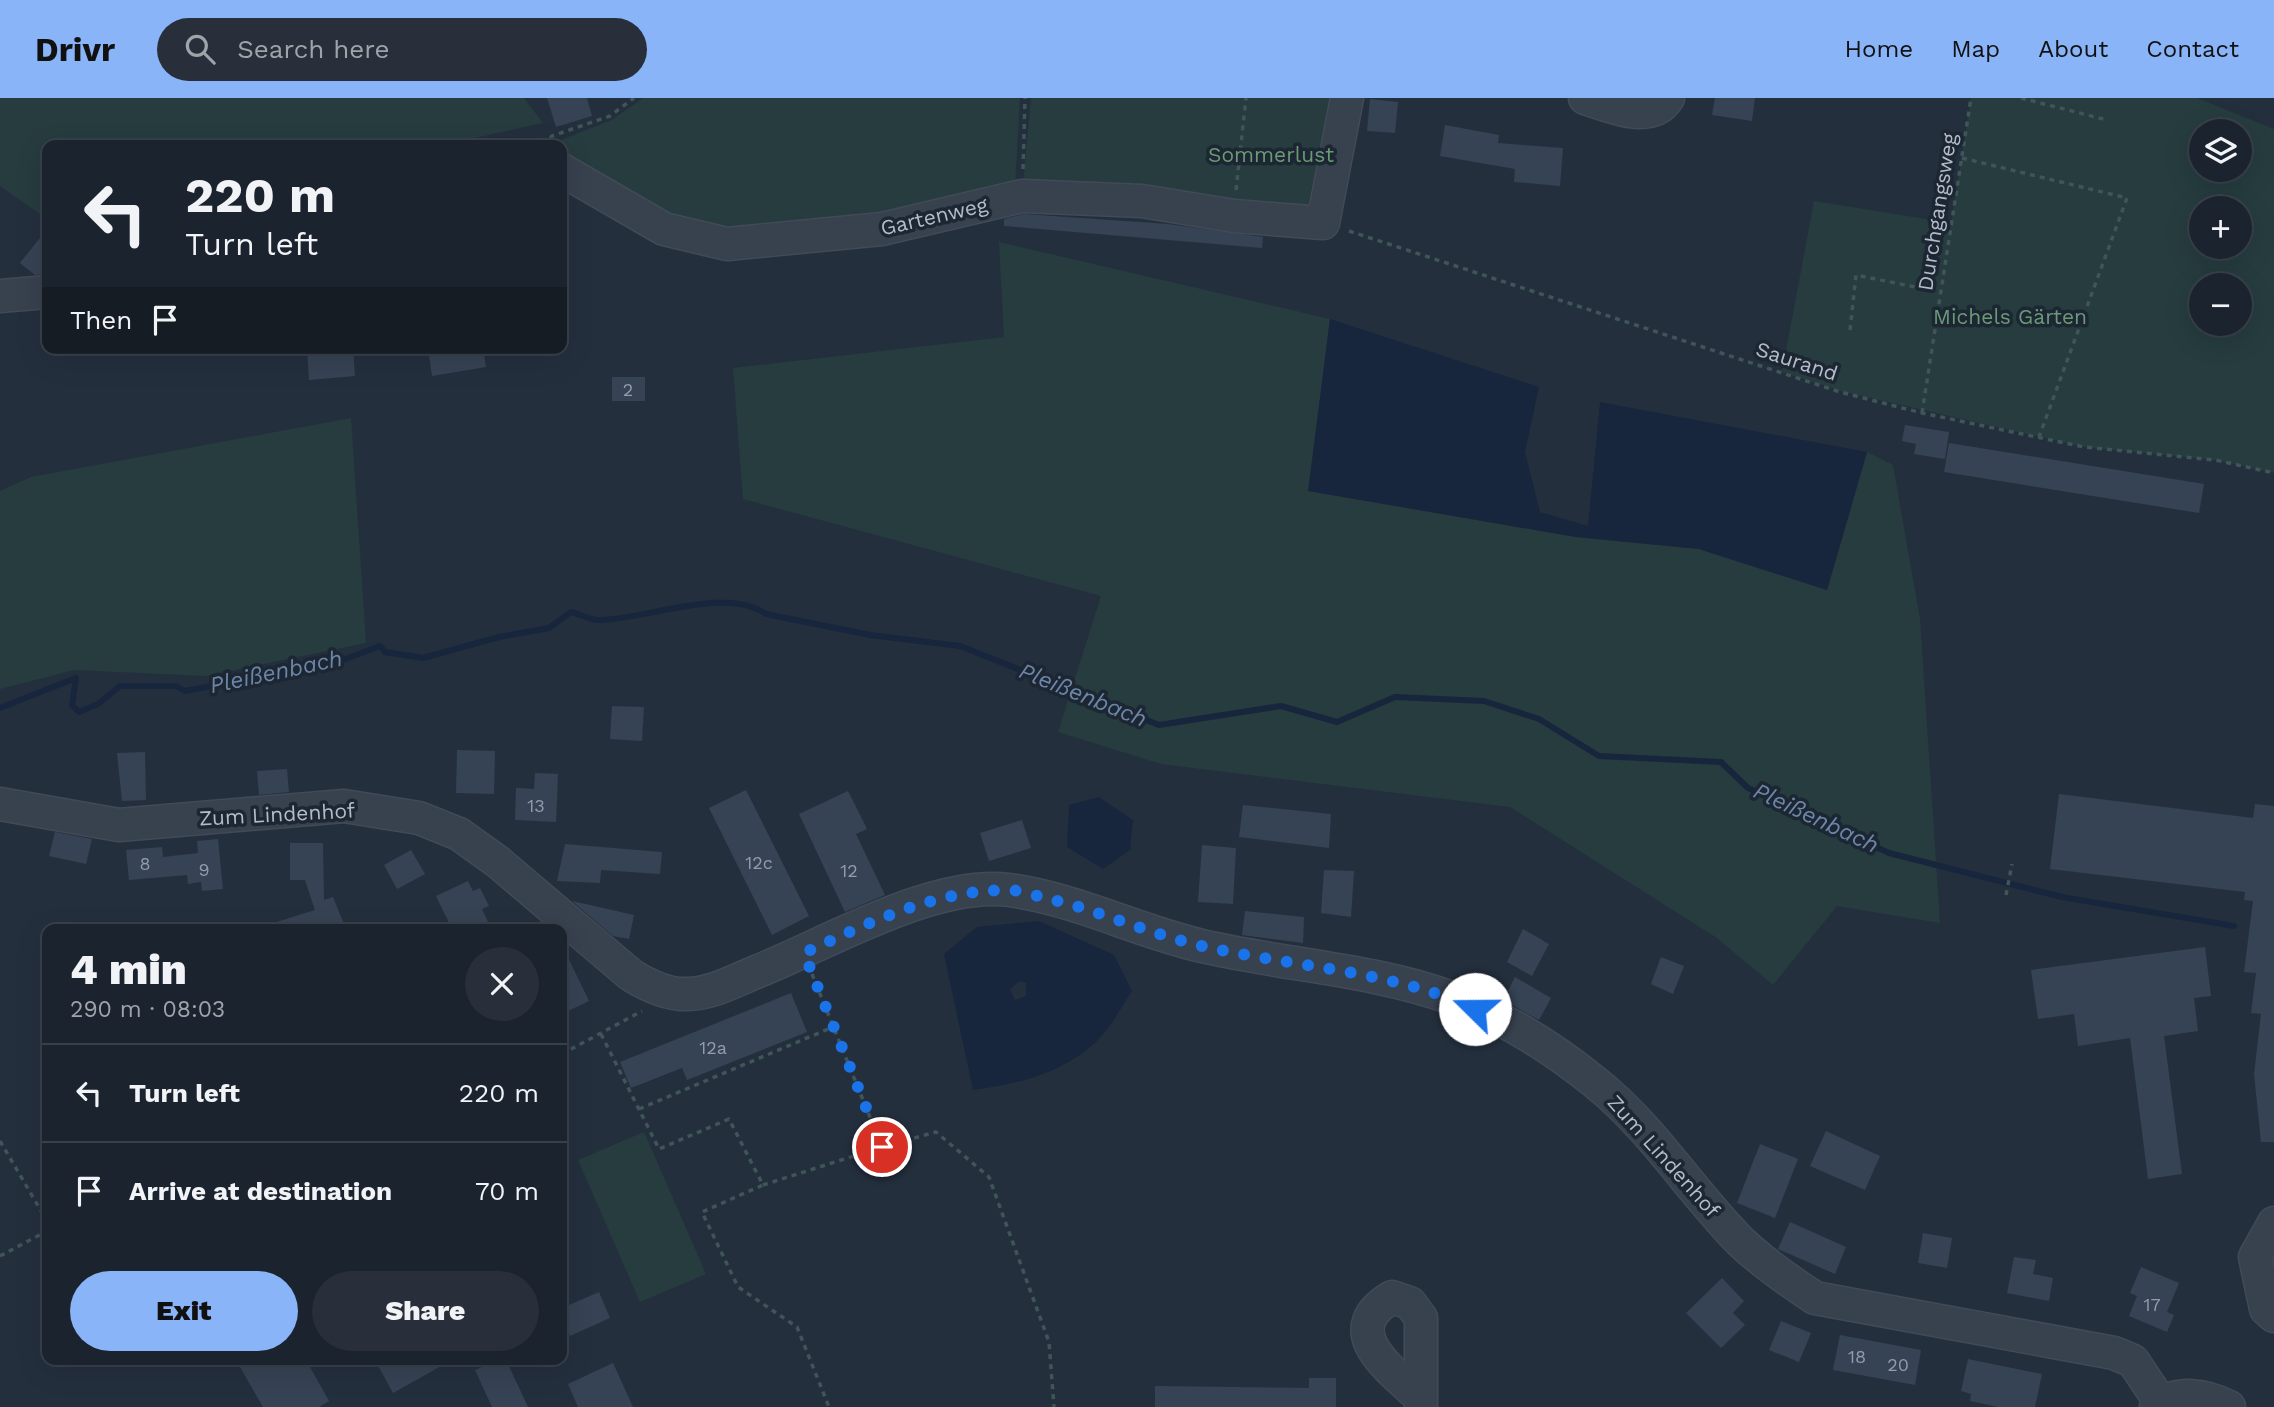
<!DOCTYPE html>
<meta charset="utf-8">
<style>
body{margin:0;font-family:"Work Sans",sans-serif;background:#282f3a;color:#f1f3f6;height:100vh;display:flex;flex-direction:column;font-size:26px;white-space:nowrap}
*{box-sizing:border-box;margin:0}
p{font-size:23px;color:#a0a4aa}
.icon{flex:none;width:38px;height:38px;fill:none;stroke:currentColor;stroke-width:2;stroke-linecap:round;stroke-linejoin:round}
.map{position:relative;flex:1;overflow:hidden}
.details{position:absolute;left:42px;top:826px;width:525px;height:441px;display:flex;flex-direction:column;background:#1b232e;border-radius:14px;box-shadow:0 7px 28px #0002,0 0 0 2px #39404a}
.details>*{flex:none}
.hud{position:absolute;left:42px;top:42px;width:525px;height:214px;border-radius:14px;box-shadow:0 7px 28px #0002,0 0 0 2px #39404a;background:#1b232e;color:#f1f3f6;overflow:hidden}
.fabs{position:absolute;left:2189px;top:21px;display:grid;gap:14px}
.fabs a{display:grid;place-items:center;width:63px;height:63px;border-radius:50%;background:#1b232e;box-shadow:0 7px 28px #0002,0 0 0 2px #39404a;font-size:35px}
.pin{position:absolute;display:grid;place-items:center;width:60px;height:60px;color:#fff;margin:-30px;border:4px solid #fff;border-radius:50%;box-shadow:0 2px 7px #0007}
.me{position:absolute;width:77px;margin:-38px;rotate:292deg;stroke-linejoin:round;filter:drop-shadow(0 0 5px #0008)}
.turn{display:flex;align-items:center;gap:24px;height:147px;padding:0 28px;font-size:32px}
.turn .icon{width:91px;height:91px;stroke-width:2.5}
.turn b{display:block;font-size:49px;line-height:60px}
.then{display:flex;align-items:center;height:66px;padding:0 28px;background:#0003;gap:14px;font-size:26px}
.round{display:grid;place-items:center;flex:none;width:74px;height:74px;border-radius:37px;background:#282f3a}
.head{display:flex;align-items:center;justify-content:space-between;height:119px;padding:0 28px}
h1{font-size:42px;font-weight:800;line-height:52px}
.action{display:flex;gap:14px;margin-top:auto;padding:14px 28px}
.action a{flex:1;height:80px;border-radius:42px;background:#8ab4f8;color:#111;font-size:28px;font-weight:800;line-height:80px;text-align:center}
.action a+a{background:#282f3a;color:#f1f3f6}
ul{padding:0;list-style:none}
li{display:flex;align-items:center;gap:21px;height:98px;padding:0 28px;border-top:2px solid #39404a}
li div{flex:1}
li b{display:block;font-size:26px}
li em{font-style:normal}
header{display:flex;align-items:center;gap:42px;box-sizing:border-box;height:98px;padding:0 35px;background:#8ab4f8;color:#111}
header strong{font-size:33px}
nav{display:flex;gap:38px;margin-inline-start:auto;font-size:24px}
.search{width:490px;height:63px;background:#282f3a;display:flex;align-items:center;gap:18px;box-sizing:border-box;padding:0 24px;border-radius:38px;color:#a0a4aa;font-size:26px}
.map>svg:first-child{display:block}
.green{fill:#263c3f;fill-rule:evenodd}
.water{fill:#17263c;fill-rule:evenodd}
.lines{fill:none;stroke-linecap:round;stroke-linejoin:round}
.stream{stroke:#17263c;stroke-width:6}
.building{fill:#364354}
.minor-casing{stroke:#414a57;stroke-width:35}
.path{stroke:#3f5557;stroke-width:3.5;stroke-dasharray:5 5;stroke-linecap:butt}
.minor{stroke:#38414e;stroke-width:32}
.route{stroke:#1a73e8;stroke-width:12;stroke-dasharray:0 21.6}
.labels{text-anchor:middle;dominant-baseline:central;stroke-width:7;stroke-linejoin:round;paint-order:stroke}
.number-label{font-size:18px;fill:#929caa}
.park-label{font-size:21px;fill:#6b9a76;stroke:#1d2633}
.street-label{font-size:21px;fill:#b4bcc9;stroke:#1d2633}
.water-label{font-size:23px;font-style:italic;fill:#6d86a8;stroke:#1d2633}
</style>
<header>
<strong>Drivr</strong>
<div class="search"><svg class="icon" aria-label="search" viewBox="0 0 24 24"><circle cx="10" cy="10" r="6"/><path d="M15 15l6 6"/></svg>Search here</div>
<nav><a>Home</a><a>Map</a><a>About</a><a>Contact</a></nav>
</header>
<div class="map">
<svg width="2274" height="1309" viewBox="0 0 2274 1309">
<rect width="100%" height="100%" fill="#242f3e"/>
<!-- green -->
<g class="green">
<polygon points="0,0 524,0 543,25 443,47 47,47 47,121 0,88"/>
<polygon points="643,0 1020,0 1015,88 883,125 723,140 662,124 562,66 562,47 548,47 612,22"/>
<polygon points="1031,0 1335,0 1322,96 1302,114 1023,85"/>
<path d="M1971 0H2197L2274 31V375L2215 362 2084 349 1841 293 1782 274 1814 103 1951 125ZM2240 33V72H2202V33ZM2240 110V149H2202V110ZM2240 187V226H2202V187Z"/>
<polygon points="999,144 1330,221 1309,393 1576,439 1699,451 1827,492 1867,354 1893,367 1920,521 1940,825 1837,808 1773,887 1717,840 1510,709 1161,666 1058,634 1101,498 743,401 733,270 1004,239"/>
<polygon points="351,320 366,545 206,578 74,572 0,591 0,393 31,379"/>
<polygon points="644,1034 706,1176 640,1204 578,1062"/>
</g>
<!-- water -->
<g class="water">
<polygon points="1330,221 1539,289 1525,354 1540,414 1588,428 1600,304 1867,354 1827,492 1699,451 1576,439 1308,393"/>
<polygon points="1099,699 1133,722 1130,752 1103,771 1067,749 1069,707"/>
<path d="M1039 823 1114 857 1132 893C1123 906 1115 922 1105 934 1072 973 1021 986 973 992L944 856 977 829ZM1019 883 1026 885V898L1015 902 1010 892Z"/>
</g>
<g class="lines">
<!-- stream -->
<path class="stream" d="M0 610 76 580 72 607 79 614 98 606 120 588H176L185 593 335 565 380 548 385 554 423 560 499 539 549 530 571 514C579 516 589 521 597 522 642 523 727 487 766 516L870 537 960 548 1159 627 1281 608 1337 624 1395 599 1484 603 1539 621 1599 658 1721 664 1748 690 1889 755 2062 799 2234 828"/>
</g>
<!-- building -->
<g class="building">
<polygon points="547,0 587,0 592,18 556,29"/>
<polygon points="1715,0 1755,0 1752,23 1712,17"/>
<polygon points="1370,1 1398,4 1395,35 1367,33"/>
<polygon points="1445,27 1499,37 1498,45 1563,50 1560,88 1514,84 1515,71 1440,58"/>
<polygon points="1024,116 1168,126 1263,139 1262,150 1004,128 1004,121"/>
<polygon points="47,131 47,171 44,176 35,177 20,165"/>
<polygon points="307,250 353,250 355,278 309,282"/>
<polygon points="428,250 483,250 486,269 432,278"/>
<rect x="612" y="279" width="33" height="24"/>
<polygon points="1905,327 1949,334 1945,361 1914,356 1916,346 1902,343"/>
<polygon points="1949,345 2204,386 2199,415 1944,374"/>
<polygon points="612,608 644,609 642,643 610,641"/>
<polygon points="457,652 495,653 494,696 456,695"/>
<polygon points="145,654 146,702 122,703 117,655"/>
<polygon points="287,671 289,694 259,697 257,673"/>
<polygon points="535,675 558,676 556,724 515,722 516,690 534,691"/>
<polygon points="746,692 809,818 772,837 709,710"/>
<polygon points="848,693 867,731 856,736 885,797 845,814 799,716"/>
<polygon points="2059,696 2253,720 2255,706 2274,708 2274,1044 2261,1044 2254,976 2261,916 2251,915 2256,875 2244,874 2253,803 2244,802 2245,794 2050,771"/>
<polygon points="1243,707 1331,716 1329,750 1239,739"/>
<polygon points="1022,722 1031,750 989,763 980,735"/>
<polygon points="55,734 92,741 86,766 49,758"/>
<polygon points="218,741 223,791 202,793 201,784 188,786 187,777 129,782 126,752 162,749 163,759 198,755 197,743"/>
<polygon points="290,745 323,745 324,802 333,799 346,831 267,831 267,827 315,812 305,782 290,782"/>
<polygon points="565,746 662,754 660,776 601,772 600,785 557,783"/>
<polygon points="1202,747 1236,750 1233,806 1198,804"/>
<polygon points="411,752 425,776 397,791 384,767"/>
<polygon points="1324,772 1354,773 1351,819 1321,815"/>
<polygon points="468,783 473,793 480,790 489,808 482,811 488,824 473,831 452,831 436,798"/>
<polygon points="572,803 634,817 629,841 613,838"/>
<polygon points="1245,813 1304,819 1303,845 1242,837"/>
<polygon points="1523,831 1549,846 1532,878 1507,864"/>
<polygon points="562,847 589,903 562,916"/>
<polygon points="2205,849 2211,898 2194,900 2198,933 2164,938 2182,1076 2148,1081 2130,940 2078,948 2074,916 2038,921 2031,872"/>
<polygon points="1661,859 1684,868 1673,896 1651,886"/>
<polygon points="1515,879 1551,900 1539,922 1503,902"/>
<polygon points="791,895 807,934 687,982 682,970 631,990 620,964"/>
<polygon points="1826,1033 1880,1058 1865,1092 1810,1068"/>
<polygon points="1760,1046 1798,1061 1775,1120 1737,1105"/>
<polygon points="1790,1124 1846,1149 1835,1176 1778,1151"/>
<polygon points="1923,1135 1952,1140 1947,1170 1918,1165"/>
<polygon points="2014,1159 2036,1162 2033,1176 2053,1180 2049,1203 2007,1195"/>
<polygon points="2141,1169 2179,1185 2167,1214 2174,1217 2167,1234 2129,1218 2137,1198 2130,1195"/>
<polygon points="1722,1180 1744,1203 1733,1215 1745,1227 1721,1250 1686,1215"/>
<polygon points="599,1194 610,1220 570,1238 562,1218 562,1210"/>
<polygon points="1781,1223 1811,1235 1799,1264 1769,1252"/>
<polygon points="1840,1237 1921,1252 1915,1287 1833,1272"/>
<polygon points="1968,1261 2042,1276 2035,1309 1998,1309 1970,1303 1971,1296 1961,1293"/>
<polygon points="236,1262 306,1262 329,1303 319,1309 263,1309"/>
<polygon points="375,1262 452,1262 393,1295"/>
<polygon points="497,1262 506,1262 528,1309 492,1309 475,1272"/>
<polygon points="613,1265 633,1309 578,1309 568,1286"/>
<polygon points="1309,1280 1336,1280 1336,1309 1155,1309 1155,1288 1309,1290"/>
</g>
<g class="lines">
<defs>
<g id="minor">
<path d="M1585 0C1610 8 1651 27 1668 0"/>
<polyline points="562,72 664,131 727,146 882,131 1022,98 1142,103 1234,118 1323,125 1347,0"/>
<polyline points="0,198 47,194"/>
<path d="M0 706 119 727 344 708 419 720 459 736 498 764 631 877C647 887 667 897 687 896 711 896 734 883 756 874 826 846 934 782 1009 792 1076 801 1137 833 1202 848 1284 867 1372 871 1452 900 1503 919 1553 950 1596 985 1652 1030 1690 1092 1740 1143 1763 1165 1789 1183 1815 1200L2114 1255 2133 1263 2161 1305"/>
<polyline points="2274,1125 2255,1159 2266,1211 2274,1218"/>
<path d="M1421 1300C1391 1272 1335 1233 1392 1199L1410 1205 1421 1220V1309"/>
<path d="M2156 1309C2178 1292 2206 1297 2229 1309"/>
</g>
</defs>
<!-- minor casing -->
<use href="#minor" class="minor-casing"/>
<!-- path -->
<g class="path">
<polyline points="2021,0 2107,22"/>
<polyline points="543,47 552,38 610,18 634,0"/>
<polyline points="1962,60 2127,100 2039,339"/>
<polyline points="1023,71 1025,0"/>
<polyline points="1236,92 1246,0"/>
<polyline points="1349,133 1840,294 1922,315 2084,349 2215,362 2274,375"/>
<polyline points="1850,232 1856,177 1940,194"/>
<polyline points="1922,315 1971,0"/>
<polyline points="2006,797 2012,766"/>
<polyline points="812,876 882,1049 936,1034 989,1079 1049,1244 1054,1309"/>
<polyline points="601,936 659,1051 729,1021 763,1087 702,1114 738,1189 797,1229 829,1309"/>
<polyline points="562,956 642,913"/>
<polyline points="639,1011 833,929"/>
<polyline points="0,1043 47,1123"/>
<polyline points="763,1087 882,1049"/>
<polyline points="0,1158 47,1133"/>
</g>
<!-- minor -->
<use href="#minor" class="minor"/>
</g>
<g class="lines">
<!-- route -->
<path class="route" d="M882 1049 804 855C869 825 930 794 1004 792 1017 791 1032 797 1045 800 1099 812 1149 836 1202 848 1292 869 1391 872 1475 911"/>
</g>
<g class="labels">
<!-- number labels -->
<g class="number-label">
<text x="628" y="291">2</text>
<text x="536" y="707">13</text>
<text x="759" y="764">12c</text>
<text x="145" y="765">8</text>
<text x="204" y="771">9</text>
<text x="849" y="772">12</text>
<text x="713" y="949">12a</text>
<text x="2152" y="1206">17</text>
<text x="1857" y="1258">18</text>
<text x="1898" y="1266">20</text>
</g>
<!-- park labels -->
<g class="park-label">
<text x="1271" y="56">Sommerlust</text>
<text x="2010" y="218">Michels Gärten</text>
</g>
<!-- street labels -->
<g class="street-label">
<text transform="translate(1937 114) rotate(-81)">Durchgangsweg</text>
<text transform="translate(934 118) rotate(-13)">Gartenweg</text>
<text transform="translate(1797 263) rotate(18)">Saurand</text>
<text transform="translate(277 716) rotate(-3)">Zum Lindenhof</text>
<text transform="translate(1664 1058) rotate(48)">Zum Lindenhof</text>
</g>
<!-- water labels -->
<g class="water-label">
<text transform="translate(276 574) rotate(-12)">Pleißenbach</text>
<text transform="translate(1083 597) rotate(22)">Pleißenbach</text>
<text transform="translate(1816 720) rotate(25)">Pleißenbach</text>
</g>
</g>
</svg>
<div class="fabs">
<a><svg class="icon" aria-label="layers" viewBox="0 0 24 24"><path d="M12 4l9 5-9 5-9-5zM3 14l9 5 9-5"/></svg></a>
<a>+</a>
<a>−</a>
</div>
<div class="pin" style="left:882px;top:1049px;background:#d93025"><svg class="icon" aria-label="arrive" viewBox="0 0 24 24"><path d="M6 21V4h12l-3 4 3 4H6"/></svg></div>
<svg class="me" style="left:1475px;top:911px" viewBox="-20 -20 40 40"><circle r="19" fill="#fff"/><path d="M0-13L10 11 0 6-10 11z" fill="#1a73e8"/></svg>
<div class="hud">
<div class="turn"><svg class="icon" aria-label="left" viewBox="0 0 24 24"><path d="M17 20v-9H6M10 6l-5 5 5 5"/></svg><div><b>220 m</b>Turn left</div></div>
<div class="then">Then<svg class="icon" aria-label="arrive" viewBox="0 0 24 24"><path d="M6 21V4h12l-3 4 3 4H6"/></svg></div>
</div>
<section class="details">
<div class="head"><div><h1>4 min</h1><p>290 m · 08:03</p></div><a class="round"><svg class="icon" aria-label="close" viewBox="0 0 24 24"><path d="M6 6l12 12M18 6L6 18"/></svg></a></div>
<ul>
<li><svg class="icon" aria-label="left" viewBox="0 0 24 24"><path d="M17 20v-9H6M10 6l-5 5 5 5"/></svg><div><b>Turn left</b></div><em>220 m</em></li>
<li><svg class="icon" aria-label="arrive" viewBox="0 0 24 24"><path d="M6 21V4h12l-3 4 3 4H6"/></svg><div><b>Arrive at destination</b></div><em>70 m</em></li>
</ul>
<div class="action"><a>Exit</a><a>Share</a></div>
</section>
</div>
